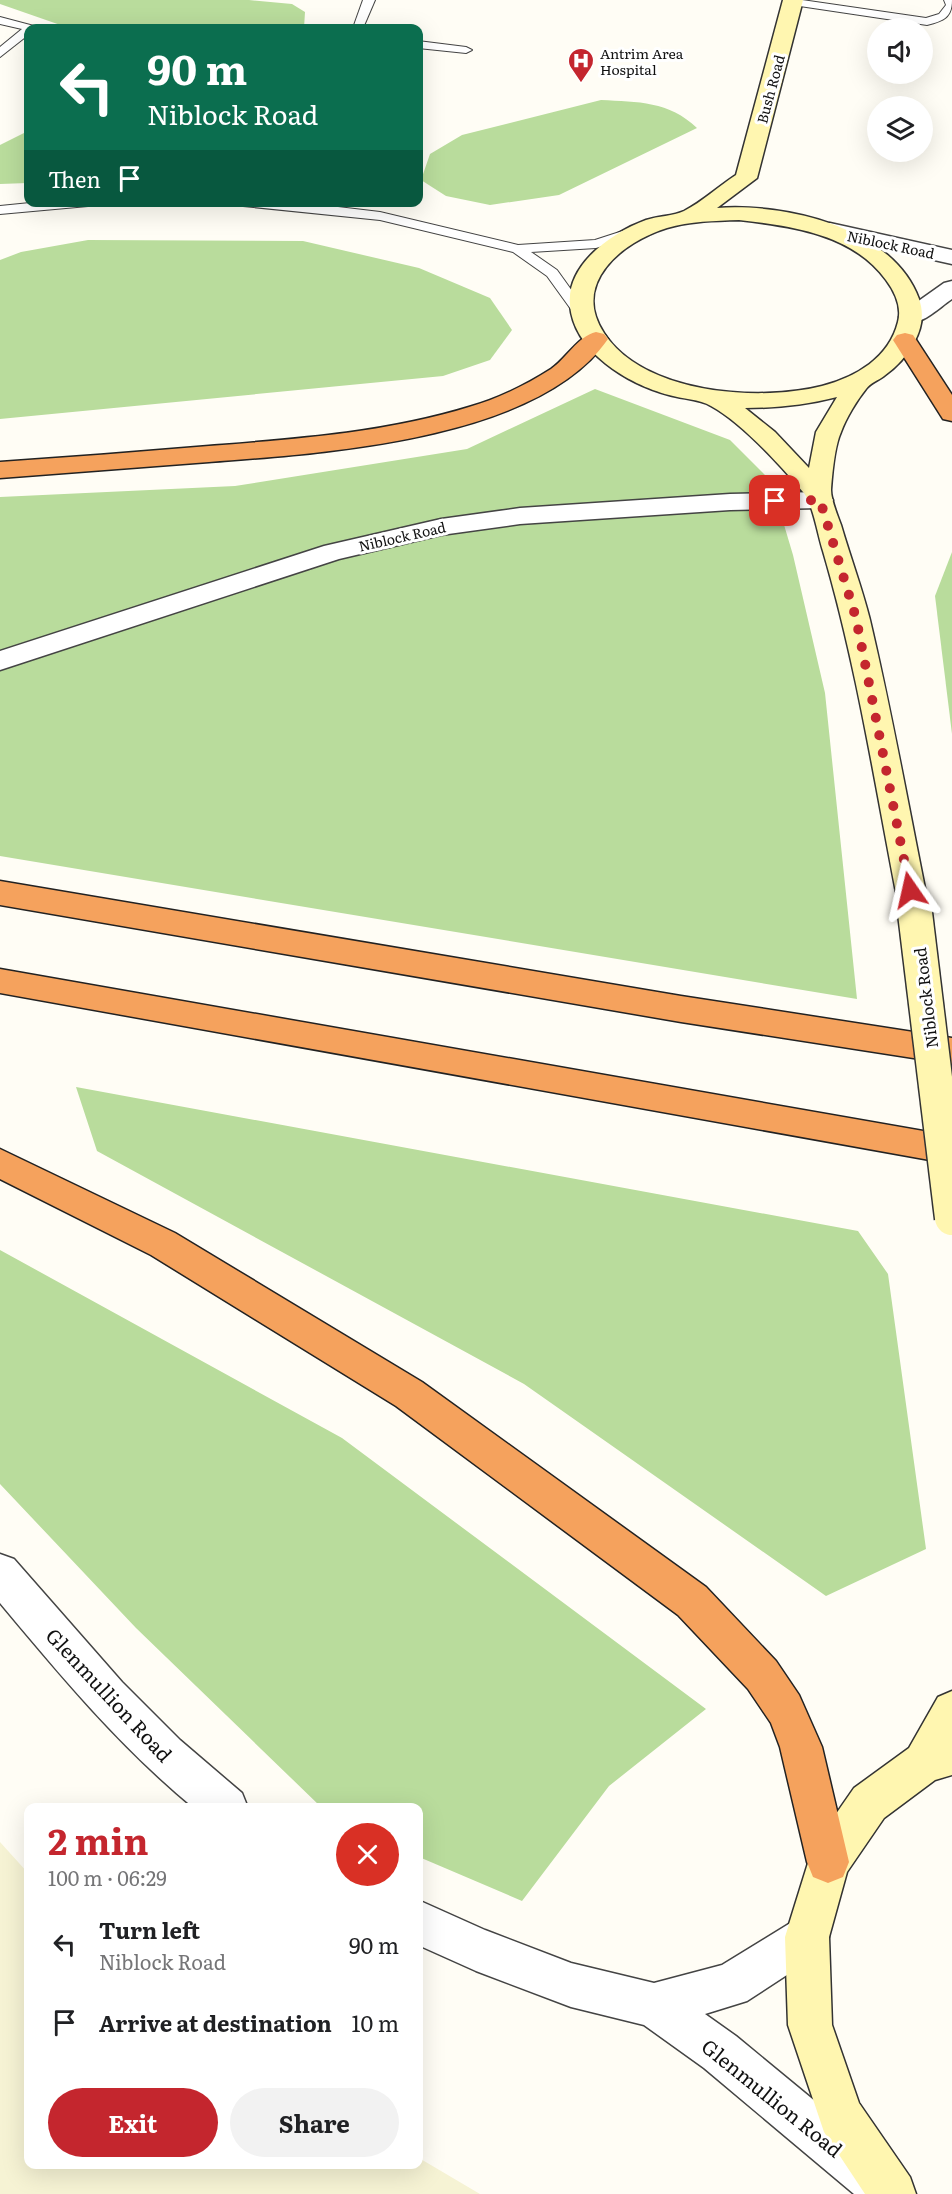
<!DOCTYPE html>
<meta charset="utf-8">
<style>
body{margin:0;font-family:Literata,serif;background:#f2f2f2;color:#202124;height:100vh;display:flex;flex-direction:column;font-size:22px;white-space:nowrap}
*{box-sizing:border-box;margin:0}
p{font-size:20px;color:#757577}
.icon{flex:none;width:33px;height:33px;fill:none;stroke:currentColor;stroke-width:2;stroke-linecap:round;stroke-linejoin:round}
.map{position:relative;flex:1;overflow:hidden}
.drawer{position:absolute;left:24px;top:1803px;width:399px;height:366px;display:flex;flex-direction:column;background:#fff;border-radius:12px;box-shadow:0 6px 24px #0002}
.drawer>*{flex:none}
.banner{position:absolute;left:24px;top:24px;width:399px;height:183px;border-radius:12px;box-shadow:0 6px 24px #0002;background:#0b6e4f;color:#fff;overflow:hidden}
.controls{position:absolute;left:867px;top:18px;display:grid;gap:12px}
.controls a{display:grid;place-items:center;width:66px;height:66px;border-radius:50%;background:#fff;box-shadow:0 6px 24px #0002;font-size:30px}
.pin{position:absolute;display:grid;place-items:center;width:51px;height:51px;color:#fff;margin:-26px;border-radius:12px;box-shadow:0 3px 9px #0006}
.me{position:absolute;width:66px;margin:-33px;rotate:349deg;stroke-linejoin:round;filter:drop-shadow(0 0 4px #0008)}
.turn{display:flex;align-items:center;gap:21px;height:126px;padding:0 24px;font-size:27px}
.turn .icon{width:78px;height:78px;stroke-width:2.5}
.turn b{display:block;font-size:42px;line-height:51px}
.then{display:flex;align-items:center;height:57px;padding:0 24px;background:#0003;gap:12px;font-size:22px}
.round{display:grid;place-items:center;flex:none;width:63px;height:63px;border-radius:32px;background:#f2f2f2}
.overview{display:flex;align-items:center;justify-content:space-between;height:102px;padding:0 24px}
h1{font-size:36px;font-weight:700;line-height:45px;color:#c4262e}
.cta{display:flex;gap:12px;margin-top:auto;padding:12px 24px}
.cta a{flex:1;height:69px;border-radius:36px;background:#c4262e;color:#fff;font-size:24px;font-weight:700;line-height:69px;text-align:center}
.cta a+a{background:#f2f2f2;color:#202124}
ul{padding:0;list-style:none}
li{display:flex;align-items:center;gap:18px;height:78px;padding:0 24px}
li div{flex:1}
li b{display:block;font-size:22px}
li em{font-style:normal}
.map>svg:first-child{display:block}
.farmland{fill:#f6f3d4}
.forest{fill:#b9dc9c}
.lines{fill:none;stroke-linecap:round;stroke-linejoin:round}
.lane-casing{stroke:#444;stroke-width:2}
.street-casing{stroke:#444;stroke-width:3}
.secondary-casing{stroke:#333;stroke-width:3}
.highway-casing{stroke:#222;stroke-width:3}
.lane{fill:#fff;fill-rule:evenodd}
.street{fill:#fff;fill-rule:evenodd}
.secondary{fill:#fff6b0;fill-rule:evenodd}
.highway{fill:#f5a25d;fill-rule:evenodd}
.secondary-bridge-casing{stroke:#333;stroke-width:37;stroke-linecap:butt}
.secondary-bridge{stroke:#fff6b0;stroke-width:34}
.route{stroke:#c4262e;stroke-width:10;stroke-dasharray:0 18}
.labels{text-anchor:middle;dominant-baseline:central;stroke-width:6;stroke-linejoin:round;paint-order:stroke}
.far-poi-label{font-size:14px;fill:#111;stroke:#fff;text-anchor:start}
.far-street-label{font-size:14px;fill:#111;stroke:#fff}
.street-label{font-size:16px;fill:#111;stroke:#fff}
.near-street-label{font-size:20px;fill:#111;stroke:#fff}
</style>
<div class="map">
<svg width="952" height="2194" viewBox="0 0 952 2194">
<rect width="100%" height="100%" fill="#fffdf5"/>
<!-- farmland -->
<polygon class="farmland" points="0,1842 28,1873 28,2164 418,2164 419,2158 480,2194 0,2194"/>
<!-- forest -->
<g class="forest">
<polygon points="0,0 249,0 292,4 305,12 304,28 69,28 0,4"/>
<path d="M601 100C638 102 669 101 697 128L559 195 490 205 446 196 421 180 430 154 462 135Z"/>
<polygon points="28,131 28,183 0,184 0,145"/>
<polygon points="88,240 303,241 419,268 490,298 512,330 490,360 443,376 0,419 0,260 21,252"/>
<polygon points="595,389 730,440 771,481 793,555 825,693 857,999 0,856 0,497 235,486 467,449"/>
<polygon points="952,552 952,734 935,596"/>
<polygon points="76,1087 858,1231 888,1274 926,1549 826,1596 524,1384 97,1151"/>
<polygon points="0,1250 342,1438 706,1709 609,1786 522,1901 419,1857 418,1808 321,1807 136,1628 0,1484"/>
</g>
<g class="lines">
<defs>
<g id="lane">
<polygon points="363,0 375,0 363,28 353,28"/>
<path d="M789 0H802L926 18 939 14 946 5 944 0H952C952 18 943 21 927 25L793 5 789 4Z"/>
<polygon points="0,17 34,26 36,28 28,28 28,35 0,57 0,47 22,29 0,24"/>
<polygon points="418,41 466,47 472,50 466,53 418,48"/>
<polygon points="40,202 94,202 88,206 0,214 0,206"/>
<polygon points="237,202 296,202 380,212 518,245 595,240 635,227 642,231 640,234 596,248 531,252 557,270 590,316 583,320 578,319 547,276 513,252 380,220 243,206"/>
</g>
<g id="street">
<polygon points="830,223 952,250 952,264 822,235 819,230 822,225"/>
<path d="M952 281V299C937 309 921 327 903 322L899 317 903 312 944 283Z"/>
<polygon points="820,492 829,494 833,500 829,506 820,508 730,510 520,524 441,535 339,559 0,670 0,651 324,546 441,519 520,508 730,494"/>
<path d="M0 1554 14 1559 122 1682 180 1740 242 1793 248 1808H194C121 1748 60 1675 0 1603Z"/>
<polygon points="418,1900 485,1930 571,1963 654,1983 722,1965 792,1922 807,1915 822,1922 829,1937 822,1952 747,2001 705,2014 736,2036 907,2177 913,2194 854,2194 704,2068 644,2025 571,2007 476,1971 418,1945"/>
</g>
<g id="secondary">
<path d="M783 0H803L757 178 717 208C785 203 893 227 919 299 930 328 907 360 884 376 879 380 870 383 866 389 857 400 846 418 841 432 835 445 832 475 831 490 831 500 837 514 841 525 850 556 862 588 870 620 893 717 910 815 930 913L926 921 915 925 904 921 900 913C876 792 858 670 823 551 818 536 813 503 803 492 780 465 742 423 711 406 700 399 682 399 669 395 628 384 574 352 570 305 566 264 613 232 646 220 658 216 673 216 684 211 702 202 719 186 736 175ZM739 220C791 226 853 234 886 280 895 292 902 307 898 322 889 358 856 377 822 386 759 402 643 394 604 333 571 283 622 242 667 228 690 221 715 221 739 220ZM837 397 816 432 809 468 775 432 745 408C776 408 806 405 837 397Z"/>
<polygon points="952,1691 952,1775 935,1780 884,1818 847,1872 829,1937 832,2025 859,2103 910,2177 916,2194 865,2194 824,2132 788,2025 785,1937 813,1847 854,1788 909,1748 938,1697"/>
</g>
<g id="highway">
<path d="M596 332 604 334 608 339C537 441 323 453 209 462 139 467 70 473 0 478V462C70 457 139 452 209 446 296 439 384 433 469 407 497 399 526 385 551 369 567 358 577 337 596 332Z"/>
<polygon points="905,333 913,335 952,395 952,421 943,419 893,340 897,335"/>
<polygon points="0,881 681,996 952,1038 952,1064 681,1022 0,905"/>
<polygon points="0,969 952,1136 952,1164 0,993"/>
<polygon points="0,1149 175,1233 422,1382 706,1587 776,1661 799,1695 822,1747 849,1862 843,1877 828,1883 813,1877 807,1862 780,1747 771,1723 748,1689 678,1615 396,1406 151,1255 0,1179"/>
</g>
</defs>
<!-- lane casing -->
<use href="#lane" class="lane-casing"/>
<!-- street casing -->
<use href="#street" class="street-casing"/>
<!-- secondary casing -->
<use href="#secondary" class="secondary-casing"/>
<!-- highway casing -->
<use href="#highway" class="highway-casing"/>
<!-- lane -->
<use href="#lane" class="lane"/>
<!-- street -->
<use href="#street" class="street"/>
<!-- secondary -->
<use href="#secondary" class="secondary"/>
<!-- highway -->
<use href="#highway" class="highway"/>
<defs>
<polyline id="secondary-bridge" points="915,913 952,1218"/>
</defs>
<!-- secondary-bridge casing -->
<use href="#secondary-bridge" class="secondary-bridge-casing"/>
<!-- secondary-bridge -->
<use href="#secondary-bridge" class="secondary-bridge"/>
</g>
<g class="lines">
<!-- route -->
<polyline class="route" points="775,501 820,500 856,618 910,890"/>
</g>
<!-- icons -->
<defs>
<symbol id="hospital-pin" viewBox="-11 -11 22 30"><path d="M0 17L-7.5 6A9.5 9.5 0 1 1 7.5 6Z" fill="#c4262e" stroke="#fff"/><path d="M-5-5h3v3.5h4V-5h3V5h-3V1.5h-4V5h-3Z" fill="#fff"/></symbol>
</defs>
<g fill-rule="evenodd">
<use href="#hospital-pin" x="566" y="46" width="30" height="40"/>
</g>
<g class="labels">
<!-- far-poi labels -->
<g class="far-poi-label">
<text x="600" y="53">Antrim Area<tspan x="600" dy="16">Hospital</tspan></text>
</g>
<!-- far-street labels -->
<g class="far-street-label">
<text transform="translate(770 89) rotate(-75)">Bush Road</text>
<text transform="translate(891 244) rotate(12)">Niblock Road</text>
<text transform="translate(402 536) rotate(-13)">Niblock Road</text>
</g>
<!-- street labels -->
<g class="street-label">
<text transform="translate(925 998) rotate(-97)">Niblock Road</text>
</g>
<!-- near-street labels -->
<g class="near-street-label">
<text transform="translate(110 1694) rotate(47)">Glenmullion Road</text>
<text transform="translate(773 2097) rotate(39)">Glenmullion Road</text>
</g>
</g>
</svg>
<div class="controls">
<a><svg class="icon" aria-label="sound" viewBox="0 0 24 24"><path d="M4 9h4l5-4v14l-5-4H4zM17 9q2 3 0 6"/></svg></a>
<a><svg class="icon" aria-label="layers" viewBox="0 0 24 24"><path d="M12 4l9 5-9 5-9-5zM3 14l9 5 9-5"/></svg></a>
</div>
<div class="pin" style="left:775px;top:501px;background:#d93025"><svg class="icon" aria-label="arrive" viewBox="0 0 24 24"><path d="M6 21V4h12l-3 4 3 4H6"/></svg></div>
<svg class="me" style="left:910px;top:890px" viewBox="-20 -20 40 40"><path d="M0-17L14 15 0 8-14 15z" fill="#c4262e" stroke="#fff" stroke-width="4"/></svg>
<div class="banner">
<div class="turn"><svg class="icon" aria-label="left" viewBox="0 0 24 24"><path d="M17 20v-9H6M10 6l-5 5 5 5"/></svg><div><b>90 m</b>Niblock Road</div></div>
<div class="then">Then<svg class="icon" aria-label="arrive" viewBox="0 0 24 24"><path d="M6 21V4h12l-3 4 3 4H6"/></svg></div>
</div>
<section class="drawer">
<div class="overview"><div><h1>2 min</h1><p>100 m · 06:29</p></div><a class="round" style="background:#d93025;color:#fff"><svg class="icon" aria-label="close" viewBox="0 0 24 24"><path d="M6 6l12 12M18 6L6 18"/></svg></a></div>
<ul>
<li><svg class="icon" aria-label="left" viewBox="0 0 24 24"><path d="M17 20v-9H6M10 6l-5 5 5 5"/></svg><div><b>Turn left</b><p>Niblock Road</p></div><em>90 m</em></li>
<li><svg class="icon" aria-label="arrive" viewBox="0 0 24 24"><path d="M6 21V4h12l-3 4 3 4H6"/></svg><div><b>Arrive at destination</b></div><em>10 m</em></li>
</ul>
<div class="cta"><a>Exit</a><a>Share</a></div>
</section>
</div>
